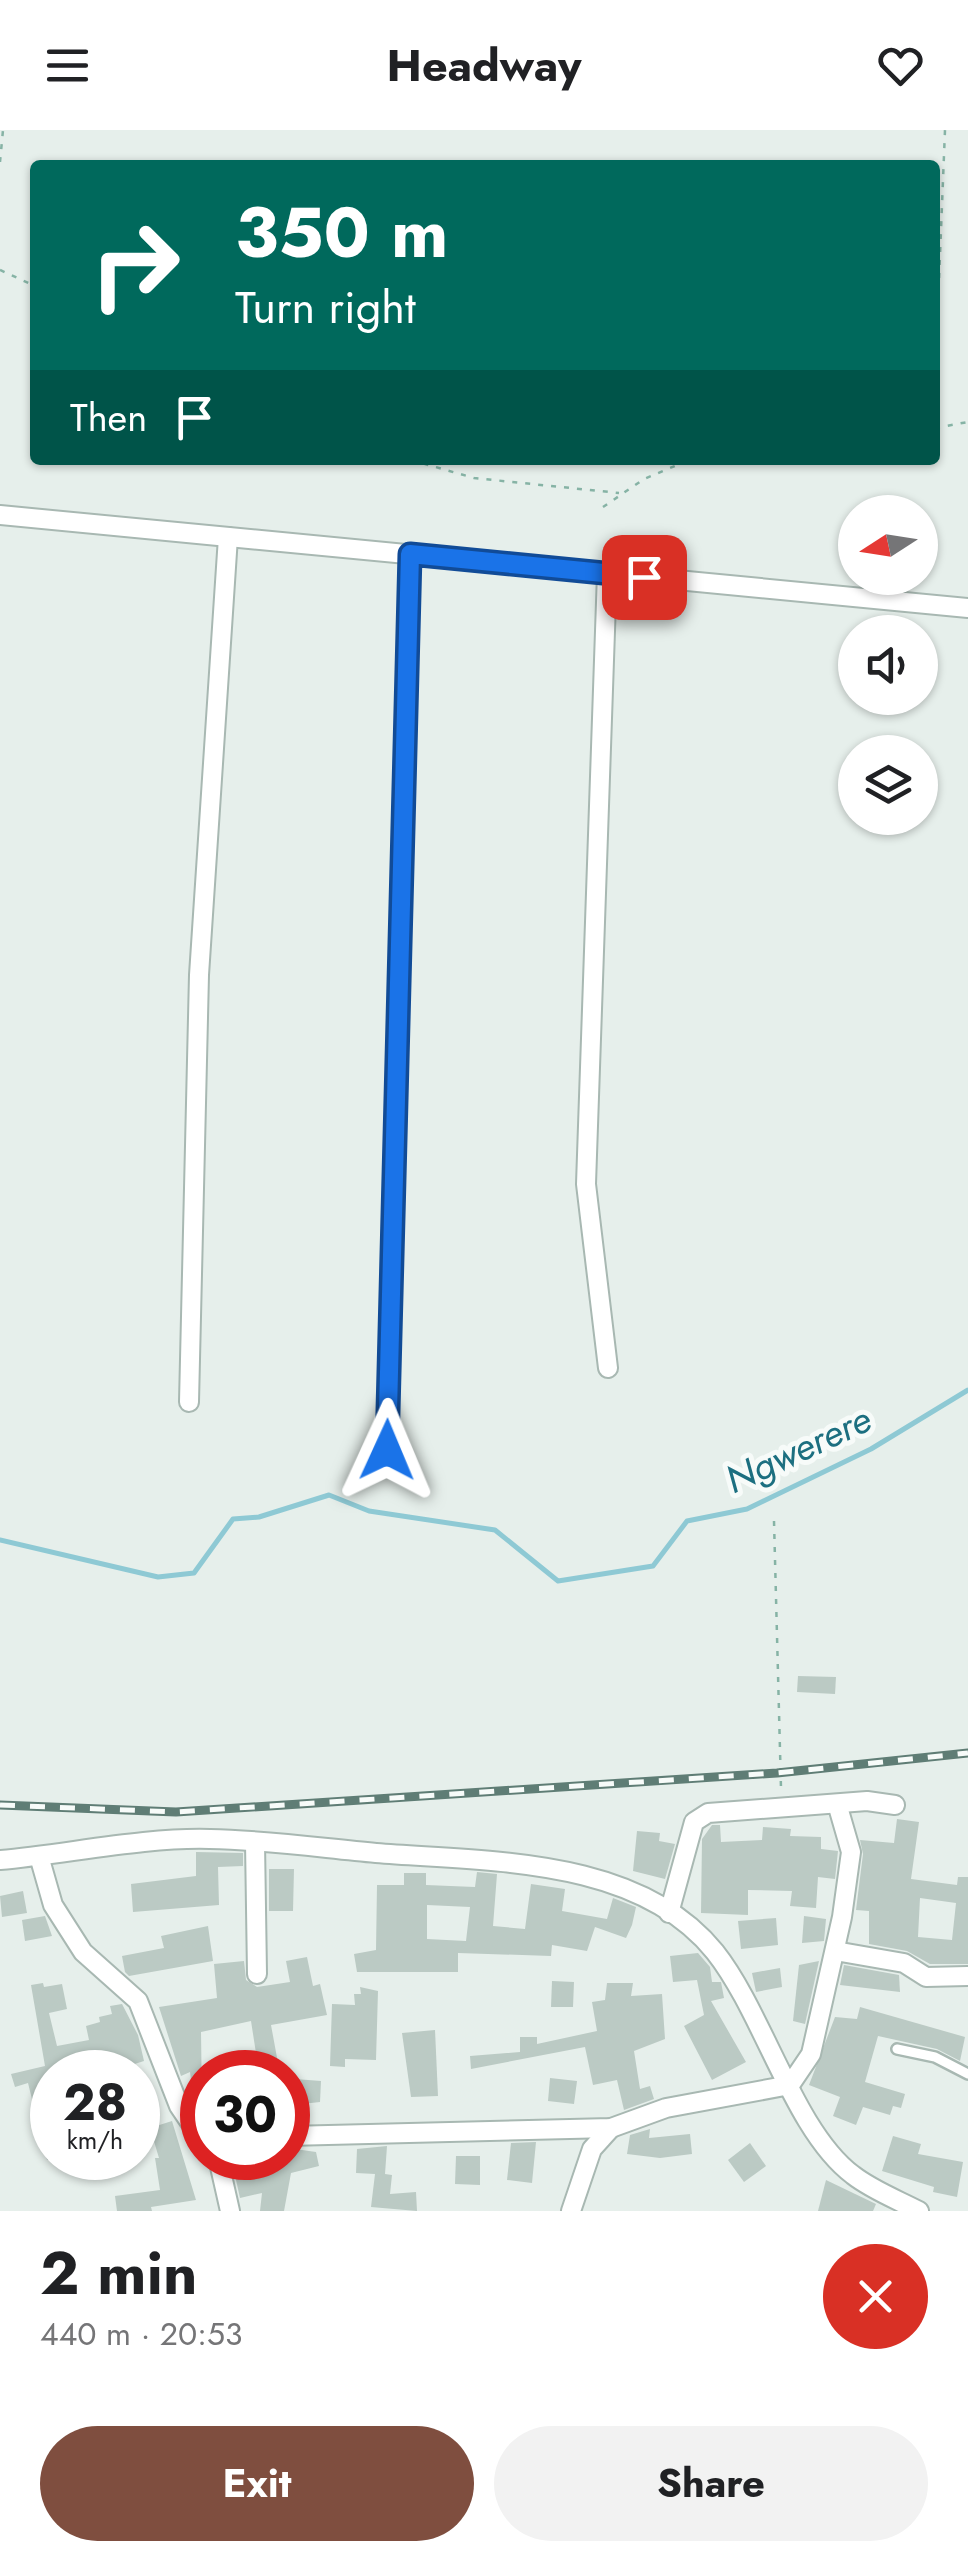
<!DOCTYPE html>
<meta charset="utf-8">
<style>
body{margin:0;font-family:Jost,sans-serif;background:#f2f2f2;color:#202124;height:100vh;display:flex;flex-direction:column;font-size:38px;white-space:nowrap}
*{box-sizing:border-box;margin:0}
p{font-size:32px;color:#757577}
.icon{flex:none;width:55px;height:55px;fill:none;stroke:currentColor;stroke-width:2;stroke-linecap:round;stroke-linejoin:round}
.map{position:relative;height:2081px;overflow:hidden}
.side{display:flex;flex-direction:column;background:#fff;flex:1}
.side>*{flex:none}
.top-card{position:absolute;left:30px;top:30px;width:910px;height:305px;border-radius:10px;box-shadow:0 2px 8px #0004;background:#00695c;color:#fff;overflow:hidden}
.needle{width:65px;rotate:258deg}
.fabs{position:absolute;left:838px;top:365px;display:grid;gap:20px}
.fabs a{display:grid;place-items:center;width:100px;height:100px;border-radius:50%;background:#fff;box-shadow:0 2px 8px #0004;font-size:50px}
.speed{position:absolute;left:30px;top:1920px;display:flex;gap:20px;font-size:50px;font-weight:700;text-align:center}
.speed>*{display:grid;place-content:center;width:130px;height:130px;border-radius:50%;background:#fff;box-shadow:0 2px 8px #0004;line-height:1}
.speed small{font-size:25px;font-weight:400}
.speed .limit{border:15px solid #d22;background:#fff;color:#111}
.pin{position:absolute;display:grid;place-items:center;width:85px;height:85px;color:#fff;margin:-42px;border-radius:20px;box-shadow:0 5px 15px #0006}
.me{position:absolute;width:110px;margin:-55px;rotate:1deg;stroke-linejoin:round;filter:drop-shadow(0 0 8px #0008)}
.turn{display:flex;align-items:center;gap:35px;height:210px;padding:0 40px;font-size:45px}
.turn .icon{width:130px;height:130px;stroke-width:2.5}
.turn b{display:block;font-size:70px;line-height:85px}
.then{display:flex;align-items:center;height:95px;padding:0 40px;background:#0003;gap:20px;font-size:38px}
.round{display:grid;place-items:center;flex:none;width:105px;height:105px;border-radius:52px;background:#f2f2f2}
.summary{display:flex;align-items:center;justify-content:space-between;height:170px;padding:0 40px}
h1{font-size:60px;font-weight:700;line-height:75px}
.primary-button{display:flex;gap:20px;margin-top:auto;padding:20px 40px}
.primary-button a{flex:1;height:115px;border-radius:60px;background:#7f4e3f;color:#fff;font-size:40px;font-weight:700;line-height:115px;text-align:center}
.primary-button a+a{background:#f2f2f2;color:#202124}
header{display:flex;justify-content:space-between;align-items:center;height:130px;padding:0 40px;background:#fff;font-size:45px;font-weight:700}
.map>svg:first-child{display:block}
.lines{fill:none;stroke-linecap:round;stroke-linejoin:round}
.stream{stroke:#8ec9d4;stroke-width:5}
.building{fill:#bbcac4;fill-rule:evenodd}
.service-casing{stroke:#a8b8b2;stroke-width:14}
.minor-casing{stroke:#a8b8b2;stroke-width:22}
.path{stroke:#86b3a5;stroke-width:2.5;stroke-dasharray:5 8;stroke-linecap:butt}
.service{stroke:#fff;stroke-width:9}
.minor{stroke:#fff;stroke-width:18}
.rail-casing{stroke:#5f7d75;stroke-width:9}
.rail{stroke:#f7fbf9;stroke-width:5;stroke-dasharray:15;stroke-linecap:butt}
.route-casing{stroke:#114b97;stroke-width:25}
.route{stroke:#1a73e8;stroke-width:18}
.labels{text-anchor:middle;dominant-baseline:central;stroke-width:10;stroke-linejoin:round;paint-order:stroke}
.water-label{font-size:38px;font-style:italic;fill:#1c6f80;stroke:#f7fbf9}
</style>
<header><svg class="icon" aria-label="menu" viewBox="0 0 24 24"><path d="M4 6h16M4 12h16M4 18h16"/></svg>Headway<svg class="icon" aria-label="heart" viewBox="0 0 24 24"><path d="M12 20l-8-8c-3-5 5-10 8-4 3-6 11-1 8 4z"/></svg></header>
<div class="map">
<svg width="968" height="2081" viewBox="0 0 968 2081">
<rect width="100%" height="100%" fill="#e6efeb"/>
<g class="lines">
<!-- stream -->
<polyline class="stream" points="0,1410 158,1447 194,1443 233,1389 259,1387 329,1365 369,1381 495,1400 558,1451 653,1436 687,1391 747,1379 871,1319 968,1260"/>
</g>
<!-- building -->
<g class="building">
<polygon points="798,1546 836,1547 835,1564 797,1562"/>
<path d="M897 1689 919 1692 911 1749 957 1755 958 1747H968V1834H930L907 1821 869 1814V1781L856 1780 863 1724 860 1710 894 1713ZM920 1768 956 1773 952 1810 918 1807Z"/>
<polygon points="712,1695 720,1695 721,1712 762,1710 763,1697 791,1699 790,1706 821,1707 821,1719 838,1721 835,1749 818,1747 816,1778 790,1776 792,1761 748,1760 748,1785 701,1783 702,1709"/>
<polygon points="637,1701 660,1703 659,1711 675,1714 665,1749 633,1741"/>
<polygon points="196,1722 243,1723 243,1736 218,1737 219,1775 133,1782 131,1754 196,1746"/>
<polygon points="269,1739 294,1739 293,1781 269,1781"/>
<path d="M477 1742 497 1744 493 1796 525 1799 531 1754 565 1759 562 1781 607 1789 613 1768 636 1777 632 1795 626 1808 595 1797 587 1821 552 1815 551 1826 458 1823V1842H357L354 1824 376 1820 377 1755H404V1743H426V1755L475 1757ZM427 1775 470 1777 466 1811 427 1809Z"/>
<polygon points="23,1761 27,1783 2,1787 0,1766"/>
<polygon points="45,1786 52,1806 25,1811 22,1790"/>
<polygon points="804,1786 826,1789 824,1811 802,1813"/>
<polygon points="776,1788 778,1815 741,1819 738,1791"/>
<polygon points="208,1796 213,1831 129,1846 125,1842 122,1826 164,1818 161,1806"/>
<polygon points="698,1823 710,1837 712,1852 721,1852 724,1868 711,1871 746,1932 712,1950 684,1896 704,1885 697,1850 673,1852 670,1826"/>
<polygon points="307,1827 313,1856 320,1854 327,1885 271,1895 278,1933 258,1936 251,1891 201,1902 202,1973 194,1974 190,1942 181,1946 159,1877 217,1868 214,1834 244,1831 246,1850 257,1857 290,1852 286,1831"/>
<polygon points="819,1831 805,1894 793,1891 799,1835"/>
<polygon points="844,1835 899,1845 900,1862 840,1855"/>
<polygon points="780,1838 782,1857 756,1862 752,1843"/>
<polygon points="552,1851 574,1852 573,1877 551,1877"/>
<polygon points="43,1853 44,1857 62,1854 67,1879 49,1883 57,1916 89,1910 86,1896 100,1892 99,1887 112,1884 110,1876 122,1874 138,1905 144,1931 119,1939 115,1926 67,1938 68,1942 52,1942 52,2030 47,2030 28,1953 15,1957 11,1944 45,1936 31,1855"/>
<polygon points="607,1853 633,1853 631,1866 662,1864 665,1909 634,1921 640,1959 650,1956 654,1969 624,1980 617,1950 593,1955 585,1917 471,1939 470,1926 520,1922 520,1907 537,1907 537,1914 597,1901 592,1872 605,1870"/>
<polygon points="360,1857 378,1861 376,1930 345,1929 345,1937 330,1936 332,1874 355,1875 354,1864 361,1864"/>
<polygon points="860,1877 965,1907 960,1931 937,1919 878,1906 865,1952 905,1964 901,1978 893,1976 890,1985 863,1977 856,1995 833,1986 840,1967 809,1955 835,1887 857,1889"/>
<polygon points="435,1900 438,1966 411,1967 402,1903"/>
<polygon points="550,1948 577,1951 574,1974 548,1971"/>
<polygon points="295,1949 321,1951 320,1972 293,1975"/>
<polygon points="172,1991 196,2070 151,2077 152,2081 117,2081 115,2066 160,2060 155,2028 159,2028 150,1998"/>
<polygon points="650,1999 649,2008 690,2004 692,2024 660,2028 627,2024 630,2005"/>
<polygon points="893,2006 921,2014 918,2024 963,2032 957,2067 933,2062 934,2057 882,2041"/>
<polygon points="536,2012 532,2053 507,2050 511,2013"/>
<polygon points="750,2013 766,2036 744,2052 728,2030"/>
<polygon points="387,2016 385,2044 392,2045 390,2064 416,2062 417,2081 371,2077 375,2044 356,2043 357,2019"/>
<polygon points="288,2018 316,2022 319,2036 291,2043 284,2081 260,2081 262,2063 240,2068 234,2041 240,2040 238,2028 259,2028 261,2034 288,2028"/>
<polygon points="456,2026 480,2026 480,2055 455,2054"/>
<polygon points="826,2050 876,2074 873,2081 818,2081"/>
</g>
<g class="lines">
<defs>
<polyline id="service" points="897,1919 935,1927 968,1944"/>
<g id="minor">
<polyline points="0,385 968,478"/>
<polyline points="607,443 586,1054 608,1238"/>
<polyline points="189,1272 199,845 228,407"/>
<polyline points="387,1320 410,424"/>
<polyline points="255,1712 257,1844"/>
<polyline points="39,1726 53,1775 83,1822 138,1871 179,1976 202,2010"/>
<path d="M0 1730C67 1724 145 1707 210 1709 266 1710 321 1718 376 1723 486 1732 638 1726 715 1822 764 1884 794 2001 853 2045 872 2060 898 2070 919 2081"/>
<polyline points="669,1783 694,1692 708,1683 867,1671 895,1675"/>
<polyline points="835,1821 904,1833 926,1847 968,1846"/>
<polyline points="288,2006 611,1998 666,1978 790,1955 811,1924 842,1787 851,1722 838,1677"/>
<polyline points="218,2028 230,2081"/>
<polyline points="571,2081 592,2019 611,1998"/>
</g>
</defs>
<!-- service casing -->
<use href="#service" class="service-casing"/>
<!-- minor casing -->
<use href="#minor" class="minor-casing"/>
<!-- path -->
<g class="path">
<polyline points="0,32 3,0"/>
<polyline points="0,140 35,156"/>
<polyline points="937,200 945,0"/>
<polyline points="935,298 968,292"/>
<polyline points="411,330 474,348 619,363"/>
<polyline points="603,377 644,349 689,330"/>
<polyline points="774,1391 781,1658"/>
</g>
<!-- service -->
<use href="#service" class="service"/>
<!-- minor -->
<use href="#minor" class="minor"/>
<defs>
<polyline id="rail" points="0,1675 176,1682 777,1643 968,1623"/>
</defs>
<!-- rail casing -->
<use href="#rail" class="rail-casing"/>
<!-- rail -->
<use href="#rail" class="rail"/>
</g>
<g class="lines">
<defs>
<polyline id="route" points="387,1320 410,424 644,447"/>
</defs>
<!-- route casing -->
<use href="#route" class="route-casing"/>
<!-- route -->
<use href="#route" class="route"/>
</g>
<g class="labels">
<!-- water labels -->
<g class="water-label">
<text transform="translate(798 1319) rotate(-25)">Ngwerere</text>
</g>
</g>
</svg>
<div class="fabs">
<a><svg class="needle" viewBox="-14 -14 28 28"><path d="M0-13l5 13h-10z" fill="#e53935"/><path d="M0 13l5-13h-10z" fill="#757577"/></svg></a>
<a><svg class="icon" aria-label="sound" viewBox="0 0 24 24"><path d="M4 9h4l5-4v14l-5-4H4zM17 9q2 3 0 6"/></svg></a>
<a><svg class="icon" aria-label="layers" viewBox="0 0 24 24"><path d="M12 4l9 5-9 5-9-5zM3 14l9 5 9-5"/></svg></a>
</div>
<div class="speed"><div>28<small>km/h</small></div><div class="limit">30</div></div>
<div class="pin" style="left:644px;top:447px;background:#d93025"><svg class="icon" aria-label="arrive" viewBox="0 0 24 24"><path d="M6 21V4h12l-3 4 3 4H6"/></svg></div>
<svg class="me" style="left:387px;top:1320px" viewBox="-20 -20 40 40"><path d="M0-17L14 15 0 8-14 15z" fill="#1a73e8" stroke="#fff" stroke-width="4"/></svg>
<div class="top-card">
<div class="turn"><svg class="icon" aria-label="right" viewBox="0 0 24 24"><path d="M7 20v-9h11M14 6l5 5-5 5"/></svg><div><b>350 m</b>Turn right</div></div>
<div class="then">Then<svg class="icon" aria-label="arrive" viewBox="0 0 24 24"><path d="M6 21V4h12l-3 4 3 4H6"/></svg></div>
</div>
</div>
<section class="side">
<div class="summary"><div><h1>2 min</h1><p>440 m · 20:53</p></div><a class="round" style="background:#d93025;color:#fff"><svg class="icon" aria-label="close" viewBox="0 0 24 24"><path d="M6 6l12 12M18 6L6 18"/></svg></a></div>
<div class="primary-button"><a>Exit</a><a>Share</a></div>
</section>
